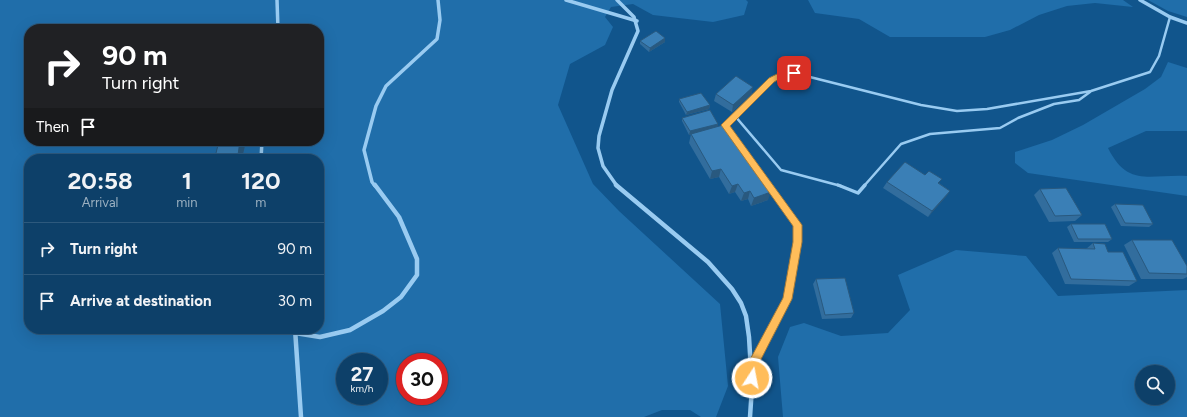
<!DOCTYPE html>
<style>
body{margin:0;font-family:Figtree,sans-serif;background:#1b4b71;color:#f1f3f6;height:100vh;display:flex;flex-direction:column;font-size:15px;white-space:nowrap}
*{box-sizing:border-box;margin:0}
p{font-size:13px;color:#9aafc0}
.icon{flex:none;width:22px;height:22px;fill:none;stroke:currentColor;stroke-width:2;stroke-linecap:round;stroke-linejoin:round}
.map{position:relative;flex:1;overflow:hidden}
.details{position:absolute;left:24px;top:154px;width:300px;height:180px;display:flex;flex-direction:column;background:#0d4069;border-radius:16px;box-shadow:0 4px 16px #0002,0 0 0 1px #2d597d}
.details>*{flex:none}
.guide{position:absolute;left:24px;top:24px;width:300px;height:122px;border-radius:16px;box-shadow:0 4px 16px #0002,0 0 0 1px #2d597d;background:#202124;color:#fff;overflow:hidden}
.buttons{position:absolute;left:1135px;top:365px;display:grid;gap:8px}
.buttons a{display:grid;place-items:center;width:40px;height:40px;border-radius:50%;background:#0d4069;box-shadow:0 4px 16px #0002,0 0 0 1px #2d597d;font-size:20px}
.speed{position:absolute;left:336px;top:353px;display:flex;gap:8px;font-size:20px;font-weight:700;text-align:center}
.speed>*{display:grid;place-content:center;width:52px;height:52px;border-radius:50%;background:#0d4069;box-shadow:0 4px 16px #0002,0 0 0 1px #2d597d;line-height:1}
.speed small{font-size:10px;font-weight:400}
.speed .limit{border:6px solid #d22;background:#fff;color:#111}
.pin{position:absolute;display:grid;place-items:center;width:34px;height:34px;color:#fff;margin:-17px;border-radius:8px;box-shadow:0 2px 6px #0006}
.me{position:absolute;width:44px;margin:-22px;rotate:11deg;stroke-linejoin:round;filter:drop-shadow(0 0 3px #0008)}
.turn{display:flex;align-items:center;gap:14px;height:84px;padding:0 12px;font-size:18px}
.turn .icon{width:52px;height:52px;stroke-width:2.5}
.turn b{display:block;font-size:28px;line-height:34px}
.then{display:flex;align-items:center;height:38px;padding:0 12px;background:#0003;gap:8px;font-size:15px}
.eta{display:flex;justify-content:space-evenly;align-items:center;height:68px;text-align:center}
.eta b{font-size:24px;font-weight:700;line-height:28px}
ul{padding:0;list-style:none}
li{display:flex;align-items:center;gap:12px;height:52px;padding:0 12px;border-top:1px solid #2d597d}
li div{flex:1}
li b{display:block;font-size:15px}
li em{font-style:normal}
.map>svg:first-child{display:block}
.green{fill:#206eaa;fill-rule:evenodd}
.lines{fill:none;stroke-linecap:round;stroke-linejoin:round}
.service-far1{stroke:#99cbf1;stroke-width:2.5}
.service{stroke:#99cbf1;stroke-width:3.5}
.minor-far1{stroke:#99cbf1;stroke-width:3.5}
.minor{stroke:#99cbf1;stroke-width:4.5}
.wall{fill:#326d9d}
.shaded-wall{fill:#29597f}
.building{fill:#3a7fb6;stroke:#29597f}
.route{fill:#ffbd5a;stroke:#a67b3a}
</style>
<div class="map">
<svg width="1187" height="417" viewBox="0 0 1187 417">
<rect width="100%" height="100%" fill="#11558c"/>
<!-- green -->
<g class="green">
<path d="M0 0H746L748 2 744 15 713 22 653 15 633 4 611 7 605 17 613 27 605 45 570 64 558 105 593 184 619 211 720 304 728 386 716 417H701L690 410H662L644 417H0ZM29 29H319V141H29ZM29 159H319V329H29ZM345 362H379V396H345ZM405 362H439V396H405Z"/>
<polygon points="808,0 1123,0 1133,7 1095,3 1067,6 1039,15 1010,30 985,37 890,37 859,19 815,13"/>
<polygon points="1148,0 1187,0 1187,17 1168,11"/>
<path d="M1168 62 1187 68V131H1146L1108 148C1128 188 1150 174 1187 176V196L1028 173 1015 163V152L1052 140 1083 125 1145 89 1161 77Z"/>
<path d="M956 250 1026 256 1058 296 1187 290V417H783L778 357 790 327 804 323 841 336 888 333 910 310 898 275ZM1142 372H1168V398H1142Z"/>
</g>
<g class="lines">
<!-- service-far1 -->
<g class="service-far1">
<polyline points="735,116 781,170 841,186"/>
<polyline points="770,186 725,125 771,80 781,75 794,73 921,105 957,111 987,109 1091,91 1150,72 1159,56 1170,17"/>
<polyline points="864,186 901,144 930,134 1000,128 1018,118 1054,104 1079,100 1090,92"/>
</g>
<!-- service -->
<g class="service">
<polyline points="838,185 858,193 865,185"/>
<polyline points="751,367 788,299 798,242 798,225 769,185"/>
</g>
<!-- minor-far1 -->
<g class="minor-far1">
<polyline points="277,0 278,29"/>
<polyline points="566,0 637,21"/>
<polyline points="617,0 634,17 638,31 612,90 599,136 598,148 603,166 617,186"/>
<polyline points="1140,0 1170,17 1187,23"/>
<polyline points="261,159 262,141"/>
<polyline points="375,186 372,182 364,150 376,106 386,86 437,39 440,20 438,0"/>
</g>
<!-- minor -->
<g class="minor">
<polyline points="616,185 708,262 732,289 741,303 746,316 749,337 752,387 750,417"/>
<polyline points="295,329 301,417"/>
<polyline points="295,333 320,337 350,330 383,311 401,297 417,275 417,259 399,217 375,185"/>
</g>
</g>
<!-- wall -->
<g class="wall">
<polygon points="665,38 665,42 649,52 640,44 640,41"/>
<polygon points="752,93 732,112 714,101 716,94"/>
<polygon points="679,99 710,105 709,109 686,115 679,102"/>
<polygon points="682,118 718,124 718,127 768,200 751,206 748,199 741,201 735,192 729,194 719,177 710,179 689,143 691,134 703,131 689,135 682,121"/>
<polygon points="219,141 246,141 242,159 217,159 215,157"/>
<polygon points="887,182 939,183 950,191 928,217 883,188"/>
<polygon points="1040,189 1082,215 1075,221 1049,222 1034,195"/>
<polygon points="1115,204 1153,224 1149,227 1121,226 1111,207"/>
<polygon points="1071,224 1112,239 1108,242 1074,242 1067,227"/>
<polygon points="1132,240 1187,266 1187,277 1183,279 1141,279 1124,245"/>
<polygon points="1093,243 1108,252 1137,281 1129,286 1065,284 1052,253 1058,248 1086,249"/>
<polygon points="816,279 854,313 851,318 822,319 813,284"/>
</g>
<!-- shaded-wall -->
<g class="shaded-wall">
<polygon points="665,38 665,42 649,52 650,48"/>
<polygon points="753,87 752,93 732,112 733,105"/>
<polygon points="710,105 709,109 686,115 687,112"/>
<polygon points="718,124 718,127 689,135 690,131"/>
<polygon points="240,141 246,141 242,159 241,159 238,155"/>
<polygon points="721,169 719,177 710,179 712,171"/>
<polygon points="738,184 735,192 729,194 732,186"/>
<polygon points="750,191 748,199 741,201 744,193"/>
<polygon points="950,191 946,197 928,217 932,211"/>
<polygon points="771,192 768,200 751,206 754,198"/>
</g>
<!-- building -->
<g class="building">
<polygon points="656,31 665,38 650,48 640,41"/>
<polygon points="736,76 753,87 733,105 716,94"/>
<polygon points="701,93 710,105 687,112 679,99"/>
<polygon points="710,110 718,124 690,131 682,118"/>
<polygon points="723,125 744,157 748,156 771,192 754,198 750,191 744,193 738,184 732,186 721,169 712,171 691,134"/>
<polygon points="219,141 240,141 238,155 215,157"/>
<polygon points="905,162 925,175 929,171 942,179 938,183 950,191 932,211 887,182"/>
<polygon points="1066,188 1082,215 1055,216 1040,189"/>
<polygon points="1115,204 1143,205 1153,224 1125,223"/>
<polygon points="1071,224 1105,224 1112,239 1078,239"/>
<polygon points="1132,240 1172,240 1187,266 1187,274 1149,273"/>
<polygon points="1093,243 1105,244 1108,252 1123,252 1137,281 1071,279 1058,248 1095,249"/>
<polygon points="845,278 854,313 825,315 816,279"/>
</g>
<!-- route -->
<polygon class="route" points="794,70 797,71 797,75 783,77 774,82 730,126 802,225 802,242 792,299 757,367 755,382 752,383 748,382 746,367 783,298 793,242 793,226 721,125 769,78 779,73"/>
</svg>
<div class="buttons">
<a><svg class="icon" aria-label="search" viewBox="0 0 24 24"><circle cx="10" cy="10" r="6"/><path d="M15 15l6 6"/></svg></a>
</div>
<div class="speed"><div>27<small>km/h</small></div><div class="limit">30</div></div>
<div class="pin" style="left:794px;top:73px;background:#d93025"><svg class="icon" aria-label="arrive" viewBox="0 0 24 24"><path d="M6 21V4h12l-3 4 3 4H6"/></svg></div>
<svg class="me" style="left:752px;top:378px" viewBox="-20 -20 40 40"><circle r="17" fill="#ffbd5a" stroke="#fff" stroke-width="3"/><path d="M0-11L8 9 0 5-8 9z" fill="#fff"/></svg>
<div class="guide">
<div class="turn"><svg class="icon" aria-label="right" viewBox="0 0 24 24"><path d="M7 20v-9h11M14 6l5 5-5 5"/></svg><div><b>90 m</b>Turn right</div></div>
<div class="then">Then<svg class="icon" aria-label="arrive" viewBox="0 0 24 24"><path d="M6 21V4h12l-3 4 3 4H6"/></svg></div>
</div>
<section class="details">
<div class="eta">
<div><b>20:58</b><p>Arrival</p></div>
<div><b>1</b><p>min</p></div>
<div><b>120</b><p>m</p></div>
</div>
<ul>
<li><svg class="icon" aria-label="right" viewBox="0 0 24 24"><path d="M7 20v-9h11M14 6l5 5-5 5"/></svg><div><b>Turn right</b></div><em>90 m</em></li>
<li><svg class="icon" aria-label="arrive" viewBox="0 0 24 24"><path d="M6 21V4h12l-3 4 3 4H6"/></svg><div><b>Arrive at destination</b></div><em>30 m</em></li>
</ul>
</section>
</div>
